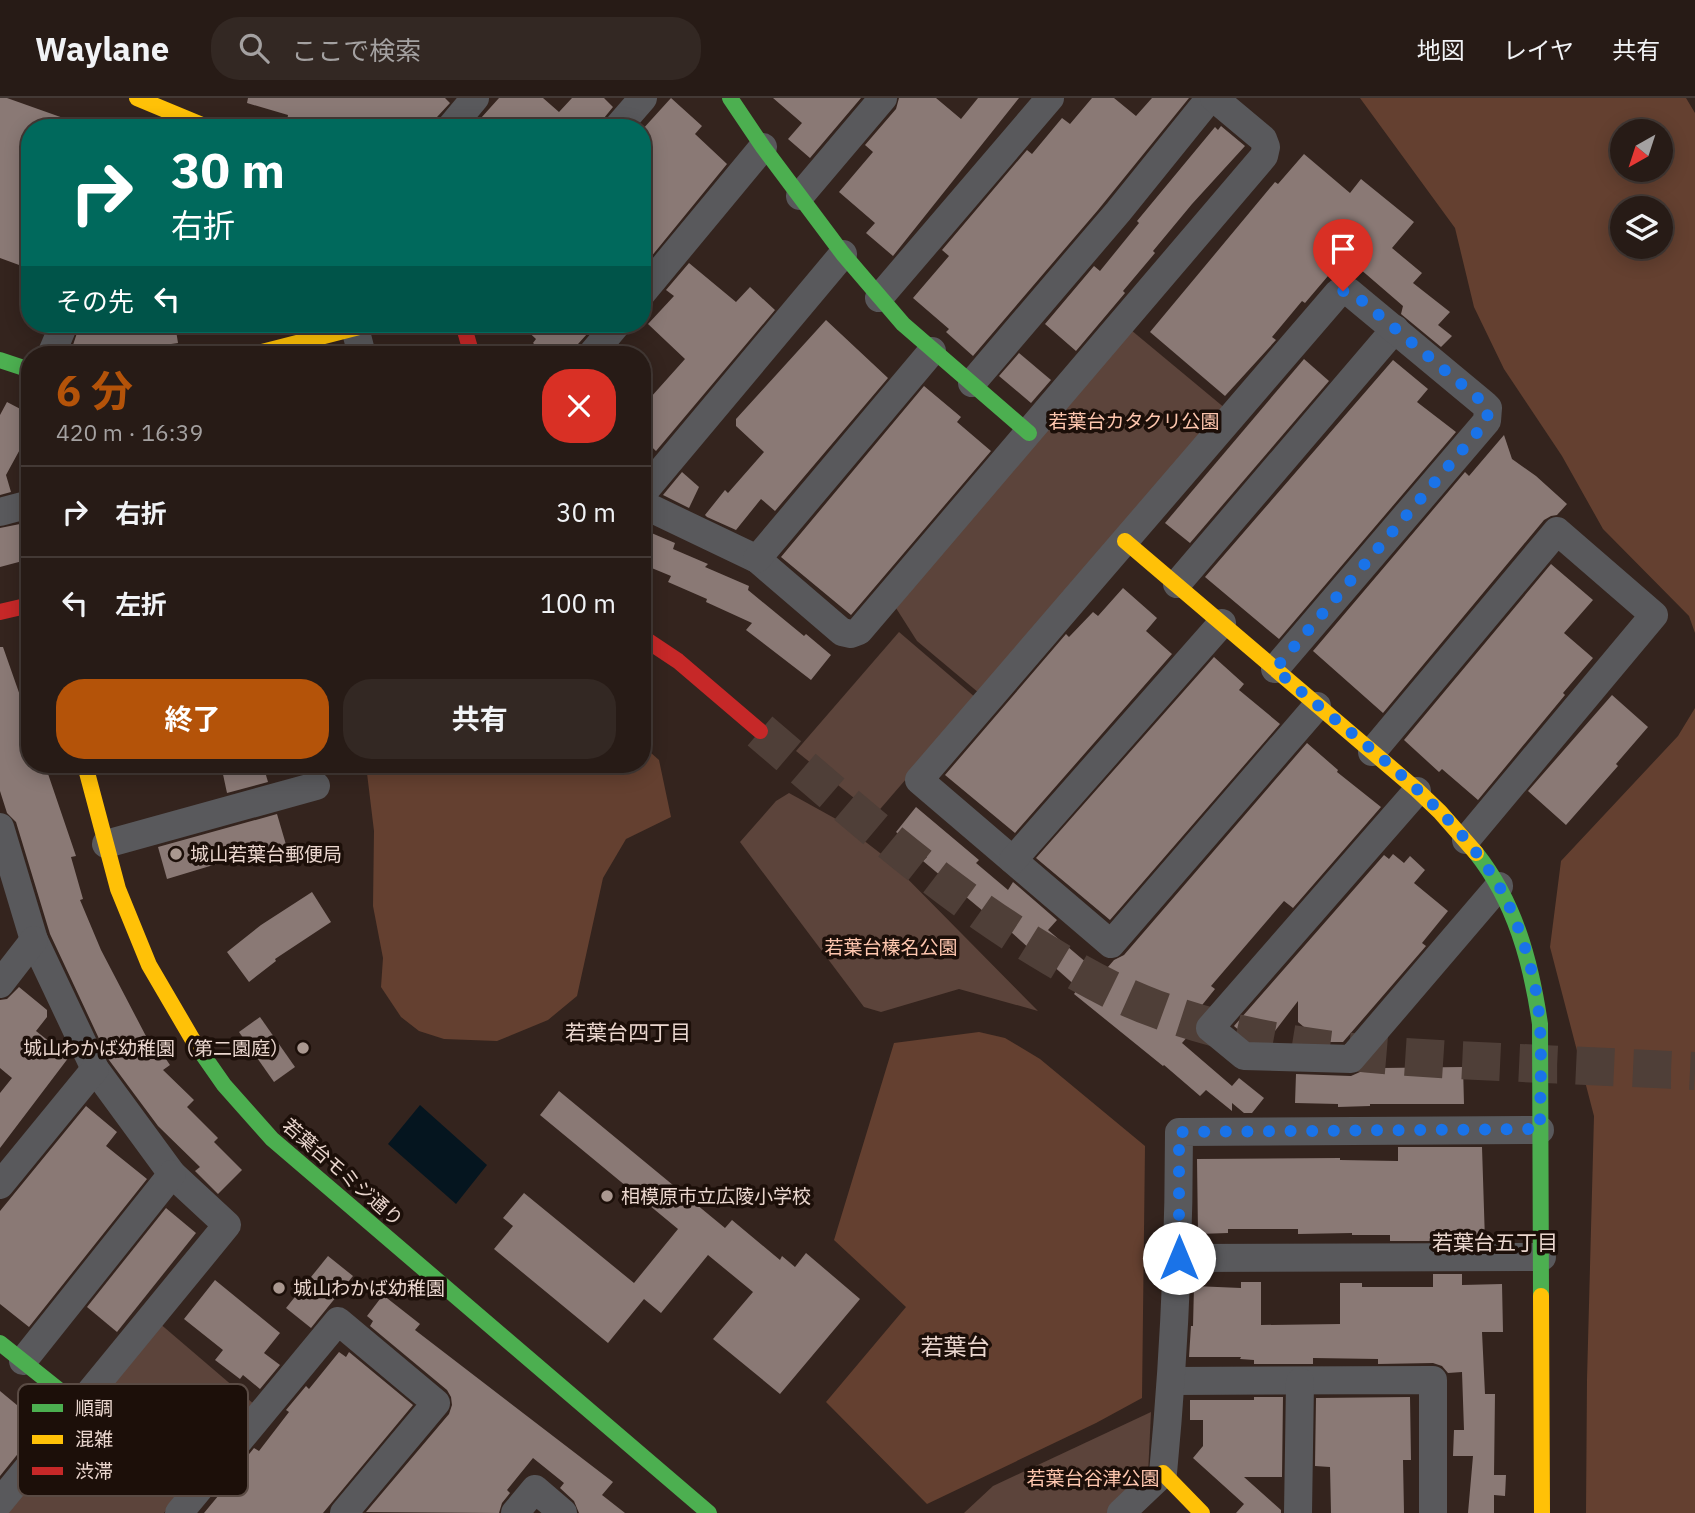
<!DOCTYPE html>
<html lang="ja">
<meta charset="utf-8">
<style>
body{margin:0;font-family:"IBM Plex Sans","Noto Sans JP",sans-serif;background:#332823;color:#f1f3f6;height:100vh;display:flex;flex-direction:column;font-size:26px;white-space:nowrap}
*{box-sizing:border-box;margin:0}
p{font-size:23px;color:#a4a1a1}
.icon{flex:none;width:38px;height:38px;fill:none;stroke:currentColor;stroke-width:2;stroke-linecap:round;stroke-linejoin:round}
.map{position:relative;flex:1;overflow:hidden}
.sheet{position:absolute;left:21px;top:248px;width:630px;height:427px;display:flex;flex-direction:column;background:#271b16;border-radius:28px;box-shadow:0 4px 18px #0003,0 0 0 2px #433935}
.sheet>*{flex:none}
.banner{position:absolute;left:21px;top:21px;width:630px;height:214px;border-radius:28px;box-shadow:0 4px 18px #0003,0 0 0 2px #433935;background:#00695c;color:#fff;overflow:hidden}
.needle{width:46px;rotate:219deg}
.controls{position:absolute;left:1610px;top:21px;display:grid;gap:14px}
.controls a{display:grid;place-items:center;width:63px;height:63px;border-radius:50%;background:#271b16;box-shadow:0 4px 18px #0003,0 0 0 2px #433935;font-size:35px}
.pin{position:absolute;display:grid;place-items:center;width:60px;height:60px;color:#fff;margin:-72px -30px;border-radius:50% 50% 50% 0;rotate:-45deg;box-shadow:0 0 7px #0007}
.pin .icon{rotate:45deg}
.me{position:absolute;width:77px;margin:-38px;rotate:0deg;stroke-linejoin:round;filter:drop-shadow(0 0 5px #0008)}
.turn{display:flex;align-items:center;gap:24px;height:147px;padding:0 35px;font-size:32px}
.turn .icon{width:91px;height:91px;stroke-width:2.5}
.turn b{display:block;font-size:49px;line-height:60px}
.then{display:flex;align-items:center;height:66px;padding:0 35px;background:#0003;gap:14px;font-size:26px}
.round{display:grid;place-items:center;flex:none;width:74px;height:74px;border-radius:28px;background:#332823}
.summary{display:flex;align-items:center;justify-content:space-between;height:119px;padding:0 35px}
h1{font-size:42px;font-weight:700;line-height:52px;color:#b45309}
.cta{display:flex;gap:14px;margin-top:auto;padding:14px 35px}
.cta a{flex:1;height:80px;border-radius:28px;background:#b45309;color:#fff;font-size:28px;font-weight:700;line-height:80px;text-align:center}
.cta a+a{background:#332823;color:#f1f3f6}
ul{padding:0;list-style:none}
li{display:flex;align-items:center;gap:21px;height:91px;padding:0 35px;border-top:2px solid #433935}
li div{flex:1}
li b{display:block;font-size:26px}
li em{font-style:normal}
header{display:flex;align-items:center;gap:42px;box-sizing:border-box;height:98px;padding:0 35px;background:#271b16;border-bottom:2px solid #433935}
header strong{font-size:33px}
nav{display:flex;gap:38px;margin-inline-start:auto;font-size:24px}
.search{width:490px;height:63px;background:#332823;display:flex;align-items:center;gap:18px;box-sizing:border-box;padding:0 24px;border-radius:28px;color:#a4a1a1;font-size:26px}
.map>svg:first-child{display:block}
.green{fill:#5c443b}
.forest{fill:#644030;fill-rule:evenodd}
.water{fill:#05151f}
.building{fill:#8a7975}
.lines{fill:none;stroke-linecap:round;stroke-linejoin:round}
.secondary-tunnel{stroke:#4f3f38;stroke-width:38;stroke-dasharray:38 19;stroke-linecap:butt}
.street{stroke:#59595c;stroke-width:28}
.fast{stroke:#4caf50;stroke-width:16}
.slow{stroke:#ffc107;stroke-width:16}
.jam{stroke:#c62828;stroke-width:16}
.route{stroke:#1a73e8;stroke-width:12;stroke-dasharray:0 21.6}
.poi-dot{fill:#aa9890;stroke:#1c0f09;stroke-width:2.5}
.labels{text-anchor:middle;dominant-baseline:central;stroke-width:7;stroke-linejoin:round;paint-order:stroke}
.park-label{font-size:19px;fill:#fec6ae;stroke:#1c0f09}
.poi-label{font-size:19px;fill:#ead6ce;stroke:#1c0f09;text-anchor:start}
.street-label{font-size:19px;fill:#ead6ce;stroke:#1c0f09}
.neighbourhood-label{font-size:21px;fill:#ead6ce;stroke:#1c0f09}
.quarter-label{font-size:23px;fill:#ead6ce;stroke:#1c0f09}
.key{fill:#1c0f09;stroke:#5a4b44;stroke-width:2}
.key-label{font-size:19px;fill:#ead6ce}
</style>
<header>
<strong>Waylane</strong>
<div class="search"><svg class="icon" aria-label="search" viewBox="0 0 24 24"><circle cx="10" cy="10" r="6"/><path d="M15 15l6 6"/></svg>ここで検索</div>
<nav><a>地図</a><a>レイヤ</a><a>共有</a></nav>
</header>
<div class="map">
<svg width="1695" height="1415" viewBox="0 0 1695 1415">
<rect width="100%" height="100%" fill="#34241e"/>
<!-- green -->
<g class="green">
<polygon points="1131,232 1226,311 979,595 917,543 896,510"/>
<polygon points="899,534 976,600 875,717 796,653"/>
<polygon points="789,695 836,721 889,762 1038,913 959,891 881,914 864,909 740,744 776,703"/>
<polygon points="158,1224 255,1307 164,1415 7,1415"/>
<polygon points="1151,1314 1148,1377 1108,1415 964,1415 993,1388"/>
</g>
<!-- forest -->
<g class="forest">
<path d="M1360 0H1686L1695 15V535L1689 518 1603 431 1562 358 1504 271 1474 209 1455 130ZM1661 33V72H1622V33ZM1622 110H1661V149H1622Z"/>
<polygon points="1695,610 1695,1415 1586,1415 1587,1282 1594,1018 1550,849 1561,763 1678,638"/>
<polygon points="642,647 659,662 671,719 626,741 603,780 577,898 548,922 497,943 444,941 419,933 401,919 381,889 383,860 373,808 374,733 366,667 642,667"/>
<polygon points="979,934 1005,940 1040,961 1145,1048 1142,1300 1096,1325 927,1406 826,1304 906,1209 834,1142 894,945"/>
</g>
<!-- water -->
<polygon class="water" points="420,1007 487,1067 456,1106 388,1046"/>
<!-- building -->
<g class="building">
<polygon points="0,0 7,0 83,27 83,30 30,30 30,171 0,160"/>
<polygon points="248,0 445,0 450,5 437,19 434,30 310,30 287,23 288,17 247,5"/>
<polygon points="499,0 543,0 559,14 572,0 604,0 613,9 604,20 601,30 472,30"/>
<polygon points="671,0 702,28 695,36 727,66 646,165 642,162 642,32"/>
<polygon points="773,0 861,0 810,60 788,41 802,25"/>
<polygon points="899,0 936,0 961,21 978,0 1019,0 893,158 866,135 875,125 839,94 873,54 865,47 896,11"/>
<polygon points="1092,0 1114,0 1136,18 1152,0 1189,0 1098,112 973,258 946,234 949,231 913,200 949,158 942,152 1027,52 1032,56 1062,20 1070,26"/>
<polygon points="1221,28 1245,48 1192,106 1153,153 1155,155 1123,193 1125,195 1076,253 1045,226 1094,168 1100,173 1139,125 1137,123 1215,29 1218,32"/>
<polygon points="1304,56 1350,95 1361,81 1414,124 1392,150 1422,175 1413,185 1450,214 1438,227 1452,238 1441,249 1401,216 1403,208 1345,158 1305,205 1302,203 1272,239 1276,242 1225,298 1150,234 1275,84 1278,86"/>
<polygon points="689,165 736,204 750,189 775,212 656,353 642,340 642,309 685,261 648,226 674,198 666,192"/>
<polygon points="826,222 888,280 775,413 761,401 736,432 707,419 705,417 725,392 728,395 764,354 736,328 736,321"/>
<polygon points="80,226 175,226 178,245 109,255 108,257 90,257 72,250"/>
<polygon points="520,226 596,226 578,246 575,257 546,257 533,245 536,241"/>
<polygon points="1019,255 1051,282 1031,305 999,278"/>
<polygon points="1304,261 1329,283 1190,445 1165,425"/>
<polygon points="1393,262 1428,291 1417,304 1456,334 1279,541 1205,479"/>
<polygon points="924,288 961,319 957,324 991,353 851,517 781,459"/>
<polygon points="7,304 30,316 30,333 6,377 11,394 0,397 0,317"/>
<polygon points="1504,337 1512,361 1536,378 1567,406 1557,417 1551,418 1544,422 1383,615 1313,553 1465,374 1469,378"/>
<polygon points="682,374 699,389 689,410 663,397"/>
<polygon points="20,426 21,431 30,429 30,461 0,469 0,430"/>
<polygon points="642,431 675,445 673,451 708,466 705,469 749,488 748,492 804,538 806,536 831,557 811,582 746,532 752,525 706,504 707,501 668,484 671,478 642,466"/>
<polygon points="1551,466 1593,502 1564,535 1593,560 1563,595 1565,597 1478,702 1442,671 1439,674 1404,642"/>
<polygon points="1123,490 1157,520 1146,533 1172,556 1015,735 945,677 1066,536 1069,539 1093,514 1098,518"/>
<polygon points="0,549 3,549 30,626 30,667 45,667 76,758 71,759 83,801 80,802 101,852 148,942 151,939 170,967 163,972 194,1002 187,1009 218,1040 214,1044 242,1072 218,1096 195,1073 200,1069 158,1028 109,962 50,836 16,724 7,715 0,693"/>
<polygon points="1214,559 1244,586 1239,592 1280,626 1110,822 1036,760"/>
<polygon points="1612,597 1648,629 1616,666 1618,668 1566,727 1528,693"/>
<polygon points="1307,645 1338,672 1337,674 1381,709 1293,810 1284,803 1211,888 1215,891 1182,932 1189,937 1182,945 1232,988 1239,980 1264,1000 1252,1015 1244,1015 1232,1005 1232,1013 1206,992 1200,998 1164,967 1163,968 1074,896 1078,890 1033,850 1031,852 991,816 989,818 923,763 927,759 896,734 916,709 979,762 976,765 1008,792 1013,784 1057,822 1048,832 1101,877 1114,862 1124,857"/>
<polygon points="221,667 263,667 268,684 227,695"/>
<polygon points="277,716 287,750 254,759 253,755 167,781 158,749"/>
<polygon points="1393,756 1404,765 1410,758 1425,772 1414,785 1448,813 1422,845 1426,848 1343,944 1322,944 1298,924 1298,903 1268,942 1250,942 1234,928 1384,757 1389,761"/>
<polygon points="312,794 331,824 275,861 276,863 249,884 227,854 261,827"/>
<polygon points="19,889 47,912 47,919 36,933 69,959 0,1050 0,995 12,980 0,970 0,902 7,901"/>
<polygon points="260,919 295,969 274,984 239,934"/>
<polygon points="1463,969 1464,1006 1370,1006 1370,1008 1338,1009 1338,1006 1295,1005 1296,976 1351,978 1360,974 1382,974 1382,970"/>
<polygon points="559,993 725,1130 732,1122 780,1162 782,1158 795,1169 806,1155 860,1201 780,1296 713,1241 753,1194 708,1157 661,1215 644,1201 608,1245 494,1151 513,1128 503,1120 524,1095 634,1185 678,1131 540,1017"/>
<polygon points="86,1008 117,1034 106,1048 147,1081 29,1229 0,1206 0,1113"/>
<polygon points="1398,1049 1482,1049 1485,1143 1390,1143 1390,1137 1352,1137 1352,1135 1298,1136 1298,1131 1228,1131 1228,1135 1198,1136 1197,1061 1340,1060 1340,1062 1398,1063"/>
<polygon points="166,1110 196,1135 117,1234 87,1209"/>
<polygon points="328,1158 353,1178 311,1230 286,1210"/>
<polygon points="1433,1176 1462,1176 1462,1187 1502,1186 1503,1234 1482,1234 1485,1296 1495,1296 1494,1377 1506,1377 1505,1398 1494,1397 1494,1415 1468,1415 1473,1358 1453,1358 1454,1332 1464,1332 1462,1274 1448,1275 1442,1268 1433,1265 1378,1266 1378,1261 1313,1260 1313,1266 1254,1266 1254,1262 1240,1261 1241,1259 1189,1259 1191,1228 1193,1228 1194,1188 1241,1190 1241,1184 1261,1184 1261,1227 1340,1226 1340,1185 1362,1185 1362,1189 1433,1189"/>
<polygon points="215,1182 280,1235 264,1255 280,1267 260,1291 243,1277 240,1281 215,1262 223,1252 184,1221"/>
<polygon points="383,1197 420,1226 415,1232 613,1384 602,1397 625,1415 579,1415 574,1403 560,1390 564,1385 533,1360 507,1392 510,1395 502,1405 499,1415 366,1414 449,1316 452,1307 451,1299 447,1292 370,1228 373,1223 367,1218"/>
<polygon points="339,1254 346,1259 349,1254 413,1307 323,1415 204,1415 243,1368 241,1366 254,1350 259,1353 289,1314 286,1312 306,1288 309,1291"/>
<polygon points="0,1293 41,1327 0,1378"/>
<polygon points="1254,1299 1283,1299 1282,1379 1244,1379 1281,1412 1281,1415 1236,1415 1244,1406 1193,1360 1203,1348 1203,1322 1190,1322 1190,1302 1254,1302"/>
<polygon points="1410,1299 1411,1362 1403,1362 1404,1415 1331,1415 1330,1369 1315,1368 1316,1300"/>
</g>
<g class="lines">
<!-- secondary-tunnel -->
<path class="secondary-tunnel" d="M760 633C854 713 945 797 1052 859 1085 879 1120 898 1156 911 1266 952 1384 959 1500 964 1565 967 1630 970 1695 973"/>
<!-- street -->
<g class="street">
<polyline points="450,30 475,0"/>
<polyline points="617,30 643,0"/>
<polyline points="800,98 883,0"/>
<polyline points="642,195 763,49"/>
<polyline points="879,200 1050,0"/>
<polyline points="355,230 362,257"/>
<polyline points="51,257 64,226"/>
<polyline points="591,257 617,226"/>
<polyline points="972,285 1118,114 1210,0"/>
<polyline points="642,396 843,156"/>
<polyline points="642,406 757,461 842,534 851,536 859,533 1264,58 1266,49 1263,41 1214,0"/>
<polyline points="0,414 30,406"/>
<polyline points="757,461 932,253"/>
<polyline points="1177,486 1395,231"/>
<polyline points="1275,571 1487,323 1488,310 1484,306 1348,193 1338,195 919,682 1111,846 1317,608"/>
<polyline points="1372,654 1557,433 1654,517 1466,742"/>
<polyline points="1417,693 1210,930 1244,958 1351,961 1499,788"/>
<polyline points="0,729 34,842 95,971 172,1076 227,1127 0,1404"/>
<polyline points="106,746 316,688"/>
<polyline points="1013,762 1222,525"/>
<polyline points="0,886 34,842"/>
<polyline points="0,1087 95,971"/>
<polyline points="1179,1160 1542,1159"/>
<polyline points="23,1263 172,1076"/>
<polyline points="1172,1283 1433,1282 1433,1415"/>
<polyline points="179,1415 338,1223 436,1305 344,1415"/>
<polyline points="515,1415 535,1391 563,1415"/>
<path d="M1121 1415 1163 1375C1174 1260 1179 1150 1179 1034L1540 1032"/>
<polyline points="1298,1415 1300,1284"/>
</g>
<!-- fast -->
<g class="fast">
<polyline points="730,0 763,49 843,156 903,226 1029,335"/>
<polyline points="0,262 30,272"/>
<path d="M1476 755C1515 804 1531 864 1540 926L1541 1198"/>
<polyline points="194,944 224,987 272,1041 709,1415"/>
<polyline points="0,1245 79,1308"/>
</g>
<!-- slow -->
<g class="slow">
<polyline points="137,0 209,30"/>
<polyline points="250,257 371,226"/>
<polyline points="1125,443 1417,692 1440,714 1476,755"/>
<polyline points="85,667 118,791 149,867 194,944"/>
<polyline points="1541,1198 1542,1415"/>
<polyline points="1163,1375 1202,1415"/>
</g>
<!-- jam -->
<g class="jam">
<polyline points="463,226 472,257"/>
<polyline points="0,514 30,507"/>
<polyline points="642,539 678,563 760,633"/>
</g>
</g>
<g class="lines">
<!-- route -->
<path class="route" d="M1179 1160V1034L1540 1031C1540 984 1544 935 1535 888 1528 855 1516 818 1499 788 1451 705 1347 635 1275 571L1487 323 1488 310 1485 306 1354 196 1343 193"/>
</g>
<!-- markers -->
<g class="poi-dot">
<circle cx="176" cy="756" r="7"/>
<circle cx="303" cy="950" r="7"/>
<circle cx="607" cy="1098" r="7"/>
<circle cx="279" cy="1190" r="7"/>
</g>
<g class="labels">
<!-- park labels -->
<g class="park-label">
<text x="1134" y="323">若葉台カタクリ公園</text>
<text x="891" y="849">若葉台榛名公園</text>
<text x="1093" y="1380">若葉台谷津公園</text>
</g>
<!-- poi labels -->
<g class="poi-label">
<text x="190" y="756">城山若葉台郵便局</text>
<text x="289" y="950" text-anchor="end">城山わかば幼稚園（第二園庭）</text>
<text x="621" y="1098">相模原市立広陵小学校</text>
<text x="293" y="1190">城山わかば幼稚園</text>
</g>
<!-- street labels -->
<g class="street-label">
<text transform="translate(343 1074) rotate(41)">若葉台モミジ通り</text>
</g>
<!-- neighbourhood labels -->
<g class="neighbourhood-label">
<text x="628" y="934">若葉台四丁目</text>
<text x="1495" y="1144">若葉台五丁目</text>
</g>
<!-- quarter labels -->
<g class="quarter-label">
<text x="955" y="1248">若葉台</text>
</g>
</g>
<!-- legend -->
<rect x="18" y="1286" width="230" height="112" rx="10" class="key"/>
<rect x="32" y="1306" width="31" height="8" fill="#4caf50"/>
<rect x="32" y="1337" width="31" height="9" fill="#ffc107"/>
<rect x="32" y="1369" width="31" height="8" fill="#c62828"/>
<g class="key-label">
<text x="75" y="1317">順調</text>
<text x="75" y="1348">混雑</text>
<text x="75" y="1380">渋滞</text>
</g>
</svg>
<div class="controls">
<a><svg class="needle" viewBox="-14 -14 28 28"><path d="M0-13l5 13h-10z" fill="#e53935"/><path d="M0 13l5-13h-10z" fill="#a4a1a1"/></svg></a>
<a><svg class="icon" aria-label="layers" viewBox="0 0 24 24"><path d="M12 4l9 5-9 5-9-5zM3 14l9 5 9-5"/></svg></a>
</div>
<div class="pin" style="left:1343px;top:193px;background:#d93025"><svg class="icon" aria-label="arrive" viewBox="0 0 24 24"><path d="M6 21V4h12l-3 4 3 4H6"/></svg></div>
<svg class="me" style="left:1179px;top:1160px" viewBox="-20 -20 40 40"><circle r="19" fill="#fff"/><path d="M0-13L10 11 0 6-10 11z" fill="#1a73e8"/></svg>
<div class="banner">
<div class="turn"><svg class="icon" aria-label="right" viewBox="0 0 24 24"><path d="M7 20v-9h11M14 6l5 5-5 5"/></svg><div><b>30 m</b>右折</div></div>
<div class="then">その先<svg class="icon" aria-label="left" viewBox="0 0 24 24"><path d="M17 20v-9H6M10 6l-5 5 5 5"/></svg></div>
</div>
<section class="sheet">
<div class="summary"><div><h1>6 分</h1><p>420 m · 16:39</p></div><a class="round" style="background:#d93025;color:#fff"><svg class="icon" aria-label="close" viewBox="0 0 24 24"><path d="M6 6l12 12M18 6L6 18"/></svg></a></div>
<ul>
<li><svg class="icon" aria-label="right" viewBox="0 0 24 24"><path d="M7 20v-9h11M14 6l5 5-5 5"/></svg><div><b>右折</b></div><em>30 m</em></li>
<li><svg class="icon" aria-label="left" viewBox="0 0 24 24"><path d="M17 20v-9H6M10 6l-5 5 5 5"/></svg><div><b>左折</b></div><em>100 m</em></li>
</ul>
<div class="cta"><a>終了</a><a>共有</a></div>
</section>
</div>
